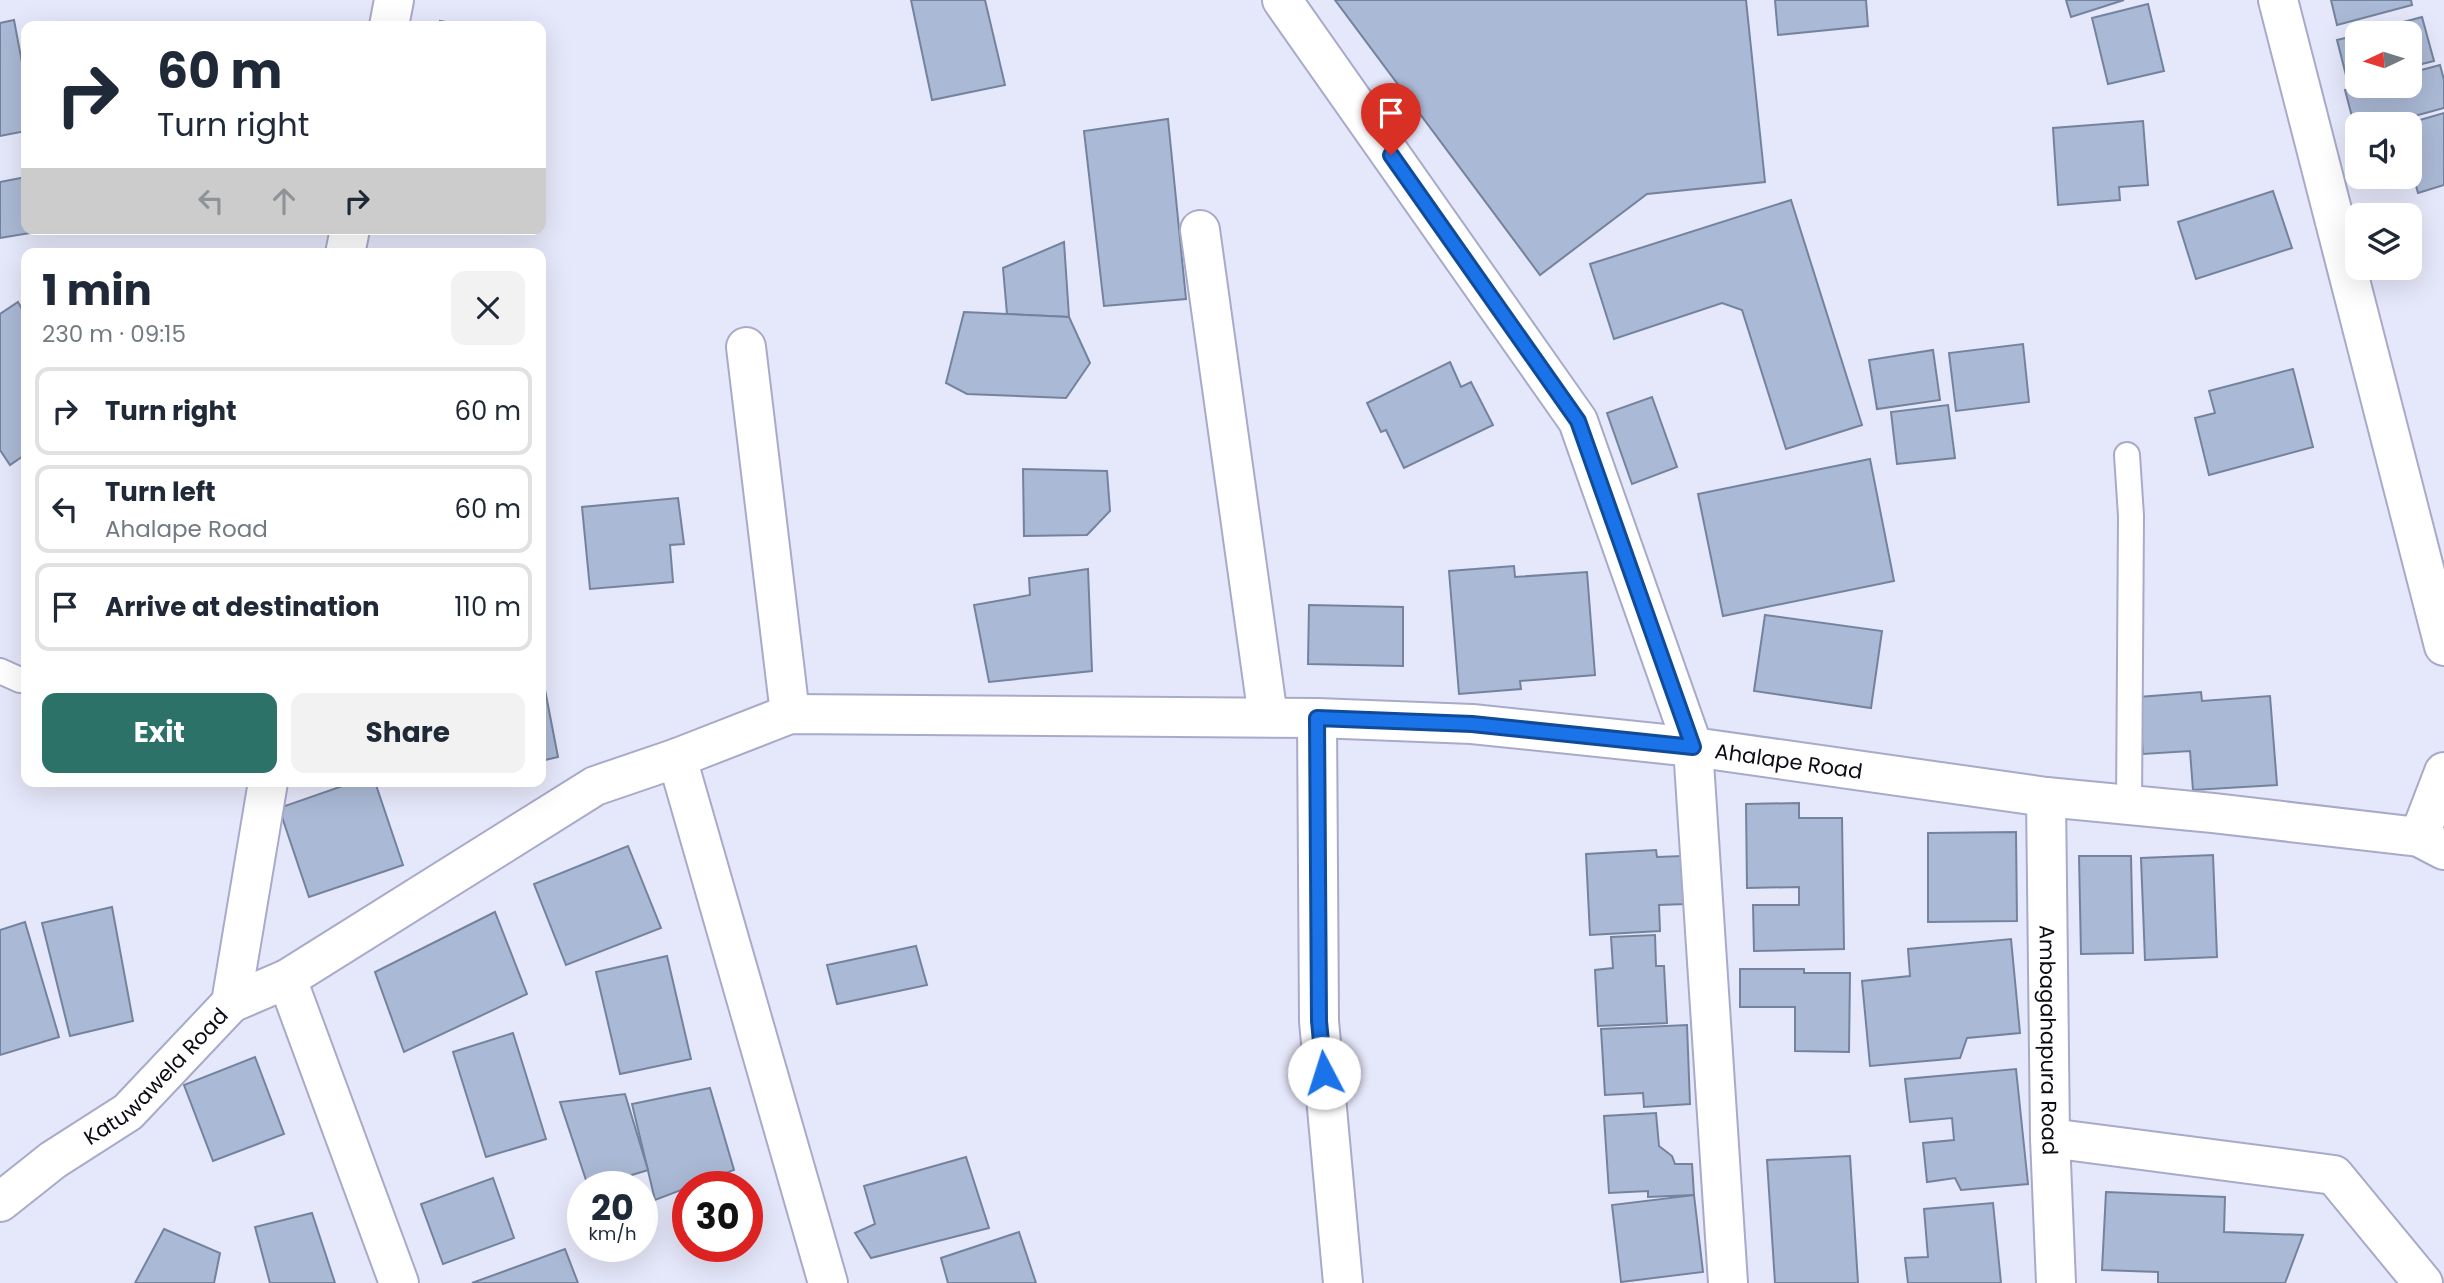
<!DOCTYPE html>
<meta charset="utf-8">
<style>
body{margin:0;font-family:Poppins,sans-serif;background:#f2f2f3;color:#1f2937;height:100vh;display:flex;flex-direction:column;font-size:26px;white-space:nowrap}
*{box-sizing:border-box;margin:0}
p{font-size:23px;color:#747a83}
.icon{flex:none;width:38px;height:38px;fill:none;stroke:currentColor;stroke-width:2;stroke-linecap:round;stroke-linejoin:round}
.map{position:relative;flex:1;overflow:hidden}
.details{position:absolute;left:21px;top:248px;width:525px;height:539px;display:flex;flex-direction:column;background:#fff;border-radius:14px;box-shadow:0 7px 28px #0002}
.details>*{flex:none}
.banner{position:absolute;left:21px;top:21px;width:525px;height:214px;border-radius:14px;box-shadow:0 7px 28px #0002;background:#fff;color:#1f2937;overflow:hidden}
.needle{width:46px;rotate:266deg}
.buttons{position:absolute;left:2345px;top:21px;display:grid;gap:14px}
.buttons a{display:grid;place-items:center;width:77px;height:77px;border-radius:14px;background:#fff;box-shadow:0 7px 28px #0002;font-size:35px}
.speed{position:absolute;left:567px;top:1171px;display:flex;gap:14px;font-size:35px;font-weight:700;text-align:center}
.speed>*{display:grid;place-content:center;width:91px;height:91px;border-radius:50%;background:#fff;box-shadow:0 7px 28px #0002;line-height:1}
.speed small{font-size:18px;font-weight:400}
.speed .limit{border:10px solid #d22;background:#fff;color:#111}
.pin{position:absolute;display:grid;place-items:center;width:60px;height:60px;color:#fff;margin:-72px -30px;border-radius:50% 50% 50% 0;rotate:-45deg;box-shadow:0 0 7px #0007}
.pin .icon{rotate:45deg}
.me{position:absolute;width:77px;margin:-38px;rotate:355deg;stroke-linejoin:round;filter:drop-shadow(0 0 5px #0008)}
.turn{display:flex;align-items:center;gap:24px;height:147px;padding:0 21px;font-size:32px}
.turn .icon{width:91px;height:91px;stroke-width:2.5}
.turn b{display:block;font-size:49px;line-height:60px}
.lanes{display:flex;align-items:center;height:66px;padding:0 21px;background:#0003;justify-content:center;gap:35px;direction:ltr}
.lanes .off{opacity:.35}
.round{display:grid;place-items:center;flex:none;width:74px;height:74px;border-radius:14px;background:#f2f2f3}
.head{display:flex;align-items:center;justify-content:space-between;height:119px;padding:0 21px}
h1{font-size:42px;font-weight:700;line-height:52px}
.cta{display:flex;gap:14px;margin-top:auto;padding:14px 21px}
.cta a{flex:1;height:80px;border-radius:14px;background:#2c7268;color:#fff;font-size:28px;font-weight:700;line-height:80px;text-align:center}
.cta a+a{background:#f2f2f3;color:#1f2937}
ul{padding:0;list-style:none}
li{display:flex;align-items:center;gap:21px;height:88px;margin:0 14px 10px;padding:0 7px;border:4px solid #e0e1e3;border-radius:14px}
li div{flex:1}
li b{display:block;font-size:26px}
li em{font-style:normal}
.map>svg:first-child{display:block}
.building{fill:#aab9d5;stroke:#74839d;stroke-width:2}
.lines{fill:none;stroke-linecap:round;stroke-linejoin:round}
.lane-casing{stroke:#a8aac9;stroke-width:28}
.street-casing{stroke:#a8aac9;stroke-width:42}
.secondary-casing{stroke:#a8aac9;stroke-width:42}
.lane{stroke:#fff;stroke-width:24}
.street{stroke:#fff;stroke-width:38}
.secondary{stroke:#fff;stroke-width:38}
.route-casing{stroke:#114b97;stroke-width:18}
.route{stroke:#1a73e8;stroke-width:12}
.labels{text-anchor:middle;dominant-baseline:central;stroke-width:5;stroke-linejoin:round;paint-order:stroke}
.street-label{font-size:21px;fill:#0b0b16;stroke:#e5e7fa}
</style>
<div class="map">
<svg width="2444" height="1283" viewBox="0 0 2444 1283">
<rect width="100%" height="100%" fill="#e5e7fa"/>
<!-- building -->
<g class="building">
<polygon points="911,0 985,0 1005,85 932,100"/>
<polygon points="1335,0 1746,0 1765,182 1647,194 1540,275"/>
<polygon points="1775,0 1866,0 1868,26 1778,35"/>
<polygon points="2066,0 2124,0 2071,17"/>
<polygon points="2331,0 2411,0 2412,5 2337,25"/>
<polygon points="2148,4 2164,71 2108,84 2092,18"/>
<polygon points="2422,17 2434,61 2410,67 2410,33 2362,33"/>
<polygon points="14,20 26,84 26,131 0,136 0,23"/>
<polygon points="440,21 471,26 439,26"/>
<polygon points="2357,35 2357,81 2348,83 2337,40"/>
<polygon points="2440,65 2444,80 2444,108 2385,124 2357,124 2356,132 2345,90 2361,86 2410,86 2410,73"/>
<polygon points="2444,113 2444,185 2418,193 2410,164 2410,124 2406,124"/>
<polygon points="1168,119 1186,299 1104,306 1084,131"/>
<polygon points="2143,121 2148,185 2119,187 2120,200 2058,205 2053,128"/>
<polygon points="26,177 26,229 54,229 0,238 0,182"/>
<polygon points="2273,191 2292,248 2196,279 2178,222"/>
<polygon points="1791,200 1862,425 1786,449 1742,310 1722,303 1614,339 1590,264"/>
<polygon points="1064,242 1069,317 1007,314 1003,268"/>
<polygon points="18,302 26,316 26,454 10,465 0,450 0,314"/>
<polygon points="964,312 1069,317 1090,363 1066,398 967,394 946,383"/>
<polygon points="2023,344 2029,402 1956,411 1949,353"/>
<polygon points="1933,350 1940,400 1877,409 1869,360"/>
<polygon points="1450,362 1461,387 1471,382 1493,425 1404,468 1386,430 1381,432 1367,403"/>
<polygon points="2293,369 2313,447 2209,475 2195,418 2215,413 2209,391"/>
<polygon points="1652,397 1677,467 1632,484 1607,413"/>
<polygon points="1948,405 1955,458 1897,464 1891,412"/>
<polygon points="1870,459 1894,581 1723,616 1698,494"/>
<polygon points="1023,469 1107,471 1110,511 1087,535 1024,536"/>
<polygon points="678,498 684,544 670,545 673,582 590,589 582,507"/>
<polygon points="1514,566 1515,577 1587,572 1595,675 1520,681 1521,689 1459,694 1449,571"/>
<polygon points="1088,569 1092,671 989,682 974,605 1030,595 1029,578"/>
<polygon points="1309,605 1403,607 1403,666 1308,664"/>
<polygon points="1765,615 1882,631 1871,708 1754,691"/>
<polygon points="541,669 558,757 541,761"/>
<polygon points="2201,692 2202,701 2270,696 2277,785 2193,790 2190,751 2143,754 2139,697"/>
<polygon points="354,782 375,782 403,865 309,897 279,808"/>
<polygon points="1799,803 1799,818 1842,818 1844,949 1754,951 1753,905 1799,905 1799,887 1747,888 1746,804"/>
<polygon points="2016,832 2017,921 1928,922 1928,833"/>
<polygon points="628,846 661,928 566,965 534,884"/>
<polygon points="1656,850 1657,857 1682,856 1685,904 1659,905 1660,931 1590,935 1586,854"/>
<polygon points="2213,855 2217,957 2145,960 2141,858"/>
<polygon points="2079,856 2131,856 2133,953 2081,954"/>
<polygon points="112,907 133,1021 70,1036 42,923"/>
<polygon points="495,912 527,994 404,1052 375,972"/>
<polygon points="25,922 59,1037 0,1055 0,930"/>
<polygon points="1655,935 1656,966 1664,966 1667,1023 1598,1026 1595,970 1613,968 1611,937"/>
<polygon points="2011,939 2020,1033 1967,1038 1960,1058 1870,1066 1862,981 1910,976 1908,949"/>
<polygon points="916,946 927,985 837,1004 827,965"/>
<polygon points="667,956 691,1059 620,1074 596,972"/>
<polygon points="1740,969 1804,969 1804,973 1850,973 1849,1052 1795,1051 1795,1007 1740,1007"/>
<polygon points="1687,1025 1690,1104 1644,1107 1643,1093 1605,1095 1601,1029"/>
<polygon points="513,1033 546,1139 486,1157 453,1052"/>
<polygon points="255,1057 284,1134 213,1161 184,1085"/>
<polygon points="2016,1069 2028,1184 1961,1190 1955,1178 1927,1182 1923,1143 1954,1140 1952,1118 1910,1122 1905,1079"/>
<polygon points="710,1088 734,1170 655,1200 632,1104"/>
<polygon points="625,1094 648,1170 596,1186 588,1186 560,1102"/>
<polygon points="1656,1113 1659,1146 1672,1156 1675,1164 1692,1164 1694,1195 1648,1197 1648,1191 1609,1193 1604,1116"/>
<polygon points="1850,1156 1858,1283 1775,1283 1767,1160"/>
<polygon points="966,1157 989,1228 871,1258 855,1233 875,1224 864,1186"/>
<polygon points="493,1178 514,1238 443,1264 421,1204"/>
<polygon points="2106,1192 2225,1197 2224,1232 2303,1235 2285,1283 2158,1283 2158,1272 2102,1270"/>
<polygon points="1694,1195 1703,1272 1621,1282 1612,1205"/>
<polygon points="1993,1203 2001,1283 1908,1283 1905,1258 1928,1257 1924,1209"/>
<polygon points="312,1213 335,1283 270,1283 255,1227"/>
<polygon points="164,1229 220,1253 214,1283 135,1283"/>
<polygon points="1019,1232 1036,1283 948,1283 941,1258"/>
<polygon points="565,1249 578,1283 472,1283"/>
</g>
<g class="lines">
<defs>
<g id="lane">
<polyline points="2127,455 2131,516 2129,805"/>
<polyline points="0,671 20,680 26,680"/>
</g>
<g id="street">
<polyline points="2278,0 2444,646"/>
<polyline points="389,26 394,0"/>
<polyline points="1200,230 1268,717"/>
<polyline points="345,254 350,229"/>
<polyline points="746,347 790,714"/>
<polyline points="1317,718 1319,1021 1343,1283"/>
<polyline points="677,758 828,1283"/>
<path id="s1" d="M2046 797 2050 1138 2056 1283"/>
<polyline points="2419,837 2444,772"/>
<polyline points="287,979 399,1283"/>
<polyline points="231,1003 287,979 595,786 677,758 790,714 1317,718 1472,724 1693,747 1728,1283"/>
<polyline points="2050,1138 2334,1175 2423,1283"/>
<path id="s2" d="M0 1202 53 1160 128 1112 231 1003 268 782"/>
</g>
<g id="secondary">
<path id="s3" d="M1282 0 1578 421 1693 747 2046 797 2213 813 2419 837 2444 850"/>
</g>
</defs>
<!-- lane casing -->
<use href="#lane" class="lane-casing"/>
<!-- street casing -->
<use href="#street" class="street-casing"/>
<!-- secondary casing -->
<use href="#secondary" class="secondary-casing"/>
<!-- lane -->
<use href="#lane" class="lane"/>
<!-- street -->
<use href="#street" class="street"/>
<!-- secondary -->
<use href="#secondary" class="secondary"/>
</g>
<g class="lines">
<defs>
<polyline id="route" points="1324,1073 1319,1021 1317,718 1472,724 1693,747 1578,421 1391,155"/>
</defs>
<!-- route casing -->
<use href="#route" class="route-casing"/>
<!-- route -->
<use href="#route" class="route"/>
</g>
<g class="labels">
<!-- street labels -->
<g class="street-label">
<text stroke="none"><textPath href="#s3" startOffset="957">Ahalape Road</textPath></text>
<text stroke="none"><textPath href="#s1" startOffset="243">Ambagahapura Road</textPath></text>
<text stroke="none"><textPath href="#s2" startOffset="201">Katuwawela Road</textPath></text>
</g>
</g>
</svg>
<div class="buttons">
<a><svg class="needle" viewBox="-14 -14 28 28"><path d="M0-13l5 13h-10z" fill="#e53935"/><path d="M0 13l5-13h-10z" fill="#747a83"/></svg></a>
<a><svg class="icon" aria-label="sound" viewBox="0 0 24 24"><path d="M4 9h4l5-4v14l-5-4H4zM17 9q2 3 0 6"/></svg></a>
<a><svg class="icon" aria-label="layers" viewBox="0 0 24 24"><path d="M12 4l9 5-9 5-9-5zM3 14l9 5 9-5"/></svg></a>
</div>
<div class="speed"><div>20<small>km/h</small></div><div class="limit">30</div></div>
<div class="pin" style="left:1391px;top:155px;background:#d93025"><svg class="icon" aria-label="arrive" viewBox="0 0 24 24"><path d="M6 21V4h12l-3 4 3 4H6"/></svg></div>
<svg class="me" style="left:1324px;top:1073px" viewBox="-20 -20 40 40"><circle r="19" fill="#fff"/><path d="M0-13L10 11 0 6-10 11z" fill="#1a73e8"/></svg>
<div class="banner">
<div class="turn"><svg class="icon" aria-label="right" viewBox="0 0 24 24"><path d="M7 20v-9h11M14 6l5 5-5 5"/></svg><div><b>60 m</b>Turn right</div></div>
<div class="lanes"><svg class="icon off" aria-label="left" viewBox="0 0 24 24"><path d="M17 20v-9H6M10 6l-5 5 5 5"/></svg><svg class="icon off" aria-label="ahead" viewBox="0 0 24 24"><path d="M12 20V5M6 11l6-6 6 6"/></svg><svg class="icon" aria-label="right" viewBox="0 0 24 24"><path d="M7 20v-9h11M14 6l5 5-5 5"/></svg></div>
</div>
<section class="details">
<div class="head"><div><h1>1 min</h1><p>230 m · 09:15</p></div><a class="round"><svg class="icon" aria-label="close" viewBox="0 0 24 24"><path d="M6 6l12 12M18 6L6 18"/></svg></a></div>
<ul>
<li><svg class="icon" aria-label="right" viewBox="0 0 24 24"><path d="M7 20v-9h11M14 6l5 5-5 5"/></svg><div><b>Turn right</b></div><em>60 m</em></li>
<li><svg class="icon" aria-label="left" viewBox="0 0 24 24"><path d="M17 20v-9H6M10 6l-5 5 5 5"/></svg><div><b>Turn left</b><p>Ahalape Road</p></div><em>60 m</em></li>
<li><svg class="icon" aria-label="arrive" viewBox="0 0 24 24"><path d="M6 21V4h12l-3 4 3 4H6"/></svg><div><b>Arrive at destination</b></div><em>110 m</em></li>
</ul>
<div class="cta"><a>Exit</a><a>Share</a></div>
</section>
</div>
